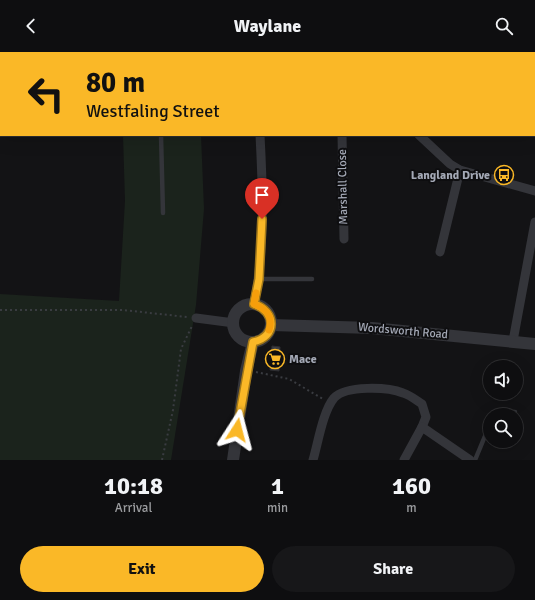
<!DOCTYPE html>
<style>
body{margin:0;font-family:Signika,sans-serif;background:#171719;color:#f1f3f6;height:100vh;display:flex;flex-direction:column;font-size:15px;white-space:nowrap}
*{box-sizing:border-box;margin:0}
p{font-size:13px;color:#9b9c9f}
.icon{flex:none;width:22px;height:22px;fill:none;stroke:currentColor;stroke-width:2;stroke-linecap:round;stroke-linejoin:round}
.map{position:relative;height:408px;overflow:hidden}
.side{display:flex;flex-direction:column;background:#0e0e10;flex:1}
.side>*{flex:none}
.top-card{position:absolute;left:0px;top:0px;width:535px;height:84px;box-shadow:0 4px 16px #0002,0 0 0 1px #2e2e30;background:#fab827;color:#111;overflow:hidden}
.tools{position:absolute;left:483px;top:308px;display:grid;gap:8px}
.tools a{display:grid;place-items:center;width:40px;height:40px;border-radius:50%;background:#0e0e10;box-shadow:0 4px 16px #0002,0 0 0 1px #2e2e30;font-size:20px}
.pin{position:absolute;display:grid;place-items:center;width:34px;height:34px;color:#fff;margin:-41px -17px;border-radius:50% 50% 50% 0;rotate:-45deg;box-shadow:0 0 4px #0007}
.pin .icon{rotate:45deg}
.me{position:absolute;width:44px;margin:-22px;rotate:9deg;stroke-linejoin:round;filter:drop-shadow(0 0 3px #0008)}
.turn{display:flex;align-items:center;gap:14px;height:84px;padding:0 20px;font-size:18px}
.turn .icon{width:52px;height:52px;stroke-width:2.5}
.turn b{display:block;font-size:28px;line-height:34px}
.eta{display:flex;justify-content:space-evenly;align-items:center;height:68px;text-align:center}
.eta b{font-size:24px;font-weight:700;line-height:28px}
.primary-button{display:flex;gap:8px;margin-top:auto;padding:8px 20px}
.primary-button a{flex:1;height:46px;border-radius:24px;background:#fab827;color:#111;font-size:16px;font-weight:700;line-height:46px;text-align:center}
.primary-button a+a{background:#171719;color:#f1f3f6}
header{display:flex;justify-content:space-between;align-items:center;height:52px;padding:0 20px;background:#0e0e10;font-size:18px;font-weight:700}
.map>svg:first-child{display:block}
.green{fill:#1b231c}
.building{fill:#3d3e42;stroke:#2d2d31}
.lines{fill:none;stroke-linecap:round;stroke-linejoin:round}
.path{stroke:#3a3c41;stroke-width:2;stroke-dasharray:2 3;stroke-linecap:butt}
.service{stroke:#34353a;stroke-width:4.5}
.minor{stroke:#34353a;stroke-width:9}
.tertiary{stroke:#34353a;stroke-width:12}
.route-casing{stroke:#a27819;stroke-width:10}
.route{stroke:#fab827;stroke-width:7}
.slow{stroke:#f59e0b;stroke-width:7}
.labels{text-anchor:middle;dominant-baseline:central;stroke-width:4;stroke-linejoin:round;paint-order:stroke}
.poi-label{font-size:12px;font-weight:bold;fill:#a4a9b6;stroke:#0e0e10;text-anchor:end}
.street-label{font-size:12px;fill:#a4a9b6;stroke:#0e0e10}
</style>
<header><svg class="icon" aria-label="back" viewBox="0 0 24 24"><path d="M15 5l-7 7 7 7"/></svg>Waylane<svg class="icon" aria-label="search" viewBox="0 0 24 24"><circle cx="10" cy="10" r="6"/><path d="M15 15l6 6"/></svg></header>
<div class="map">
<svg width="535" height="408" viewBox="0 0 535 408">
<rect width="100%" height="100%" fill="#131315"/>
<!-- green -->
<polygon class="green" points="123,83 201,83 204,157 196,253 171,408 0,408 0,242 119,249 125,149"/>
<!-- building -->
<polygon class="building" points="272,294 280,295 279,319 270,318"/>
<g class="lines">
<!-- path -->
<g class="path">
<polyline points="0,258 123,258 187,265"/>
<polyline points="256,320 289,327 323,347"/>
<polyline points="162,408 173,358 181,297 192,274"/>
</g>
<!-- service -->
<g class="service">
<polyline points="153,0 153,1"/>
<polyline points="161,83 163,161"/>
<polyline points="259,227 312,227"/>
<polyline points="494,363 495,360 515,360"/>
<polyline points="475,408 490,372"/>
</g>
<!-- minor -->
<g class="minor">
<polyline points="251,0 251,1"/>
<polyline points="340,0 340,1"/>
<polyline points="520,0 523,1"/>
<polyline points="500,1 500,0"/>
<polyline points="534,6 535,6"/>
<polyline points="534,46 535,47"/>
<polyline points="342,83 344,187"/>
<polyline points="419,83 450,112 460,118 535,139"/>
<polyline points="440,200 460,118"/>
<path d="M254 252C265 197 263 139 260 83"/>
<polyline points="196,266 234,271"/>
<polyline points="513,289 535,170"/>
<path d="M313 408C318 391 323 359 334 346 346 333 388 335 403 341 410 343 416 348 422 352L426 365 422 375"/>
<polyline points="404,408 422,375 470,408"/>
</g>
<!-- tertiary -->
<g class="tertiary">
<circle cx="252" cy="271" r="19"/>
<polyline points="271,273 372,276 535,292"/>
<polyline points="233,408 246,319 253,290"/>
</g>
</g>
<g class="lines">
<defs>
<path id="route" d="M237 378 253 290C277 285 277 260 254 252L259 227 262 167"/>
</defs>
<!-- route casing -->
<use href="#route" class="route-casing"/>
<!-- route -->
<use href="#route" class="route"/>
<!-- slow -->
<path class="slow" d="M256 241 254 252C267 257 273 265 269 278"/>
</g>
<!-- icons -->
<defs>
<symbol id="bus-ring" viewBox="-11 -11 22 22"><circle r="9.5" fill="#0e0e10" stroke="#fab827" stroke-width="1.5"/><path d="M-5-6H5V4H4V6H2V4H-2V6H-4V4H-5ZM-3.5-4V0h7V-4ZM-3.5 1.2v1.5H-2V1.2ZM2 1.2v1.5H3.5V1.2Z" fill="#fab827"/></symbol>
<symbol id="supermarket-ring" viewBox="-11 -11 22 22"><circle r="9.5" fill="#0e0e10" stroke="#fab827" stroke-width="1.5"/><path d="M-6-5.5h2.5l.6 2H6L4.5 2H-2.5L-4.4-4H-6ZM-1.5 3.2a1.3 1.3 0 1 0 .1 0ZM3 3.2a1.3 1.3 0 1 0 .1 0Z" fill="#fab827"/></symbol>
</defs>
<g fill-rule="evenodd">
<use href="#bus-ring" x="493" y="112" width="22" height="22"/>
<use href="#supermarket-ring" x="264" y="296" width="22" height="22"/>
</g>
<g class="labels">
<!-- poi labels -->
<g class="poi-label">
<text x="490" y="123">Langland Drive</text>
<text x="289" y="307" text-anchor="start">Mace</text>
</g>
<!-- street labels -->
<g class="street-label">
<text transform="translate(343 135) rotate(-91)">Marshall Close</text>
<text transform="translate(403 279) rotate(5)">Wordsworth Road</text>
</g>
</g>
</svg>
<div class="tools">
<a><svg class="icon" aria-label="sound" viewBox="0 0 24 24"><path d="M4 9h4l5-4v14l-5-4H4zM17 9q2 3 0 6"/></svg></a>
<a><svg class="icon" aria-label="search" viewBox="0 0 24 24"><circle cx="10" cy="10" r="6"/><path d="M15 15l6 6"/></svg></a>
</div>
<div class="pin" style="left:262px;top:167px;background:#d93025"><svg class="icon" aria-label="arrive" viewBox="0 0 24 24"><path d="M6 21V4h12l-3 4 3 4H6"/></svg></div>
<svg class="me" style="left:237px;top:378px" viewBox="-20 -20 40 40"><path d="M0-17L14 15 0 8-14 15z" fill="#fab827" stroke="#fff" stroke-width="4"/></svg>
<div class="top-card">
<div class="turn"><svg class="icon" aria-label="left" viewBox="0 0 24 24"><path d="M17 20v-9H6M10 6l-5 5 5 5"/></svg><div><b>80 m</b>Westfaling Street</div></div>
</div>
</div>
<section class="side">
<div class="eta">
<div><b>10:18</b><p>Arrival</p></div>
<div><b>1</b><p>min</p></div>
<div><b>160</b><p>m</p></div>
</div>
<div class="primary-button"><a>Exit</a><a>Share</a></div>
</section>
